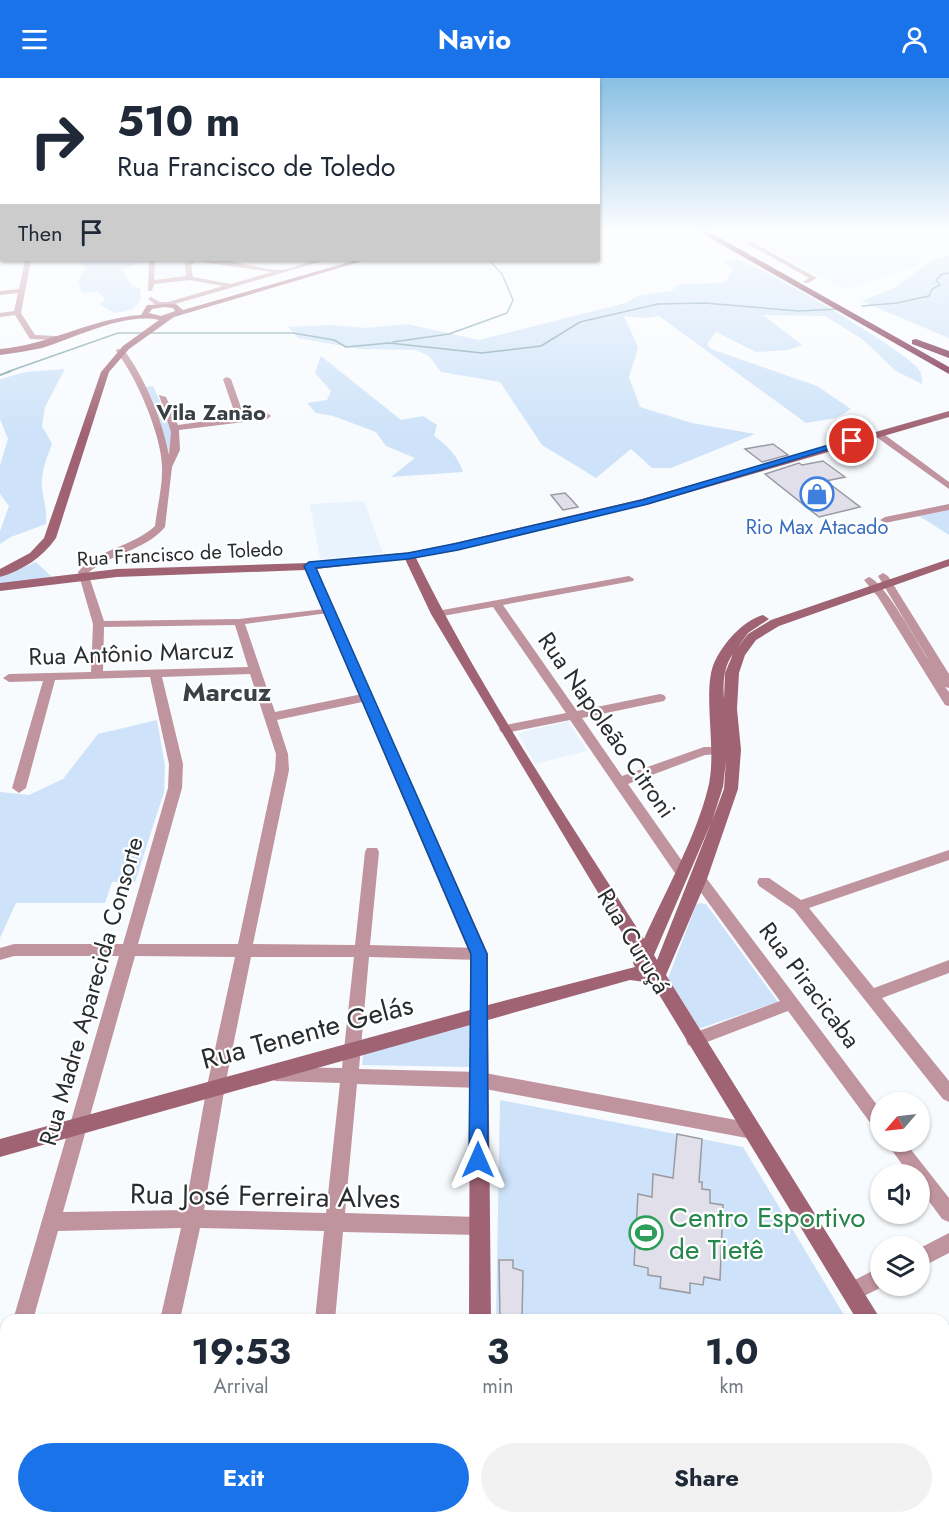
<!DOCTYPE html>
<meta charset="utf-8">
<style>
body{margin:0;font-family:Jost,sans-serif;background:#f2f2f3;color:#1f2937;height:100vh;display:flex;flex-direction:column;font-size:22px;white-space:nowrap}
*{box-sizing:border-box;margin:0}
p{font-size:20px;color:#747a83}
.icon{flex:none;width:33px;height:33px;fill:none;stroke:currentColor;stroke-width:2;stroke-linecap:round;stroke-linejoin:round}
.map{position:relative;flex:1;overflow:hidden}
.sheet{position:absolute;left:0px;top:1236px;width:950px;height:210px;display:flex;flex-direction:column;background:#fff;border-radius:18px 18px 0 0;box-shadow:0 2px 4px #0004}
.sheet>*{flex:none}
.top-card{position:absolute;left:0px;top:0px;width:600px;height:183px;box-shadow:0 2px 4px #0004;background:#fff;color:#1f2937;overflow:hidden}
.needle{width:39px;rotate:242deg}
.fabs{position:absolute;left:870px;top:1014px;display:grid;gap:12px}
.fabs a{display:grid;place-items:center;width:60px;height:60px;border-radius:50%;background:#fff;box-shadow:0 2px 4px #0004;font-size:30px}
.pin{position:absolute;display:grid;place-items:center;width:51px;height:51px;color:#fff;margin:-26px;border:3px solid #fff;border-radius:50%;box-shadow:0 2px 6px #0007}
.me{position:absolute;width:66px;margin:-33px;rotate:0deg;stroke-linejoin:round;filter:drop-shadow(0 0 4px #0008)}
.turn{display:flex;align-items:center;gap:21px;height:126px;padding:0 18px;font-size:27px}
.turn .icon{width:78px;height:78px;stroke-width:2.5}
.turn b{display:block;font-size:42px;line-height:51px}
.then{display:flex;align-items:center;height:57px;padding:0 18px;background:#0003;gap:12px;font-size:22px}
.eta{display:flex;justify-content:space-evenly;align-items:center;height:102px;text-align:center}
.eta b{font-size:36px;font-weight:700;line-height:42px}
.button{display:flex;gap:12px;margin-top:auto;padding:12px 18px}
.button a{flex:1;height:69px;border-radius:36px;background:#1a73e8;color:#fff;font-size:24px;font-weight:700;line-height:69px;text-align:center}
.button a+a{background:#f2f2f3;color:#1f2937}
header{display:flex;justify-content:space-between;align-items:center;height:78px;padding:0 18px;background:#1a73e8;color:#fff;font-size:27px;font-weight:700}
.map>svg:first-child{display:block}
.built{fill:#e9f3fe}
.green{fill:#cee3f9}
.lines{fill:none;stroke-linecap:round;stroke-linejoin:round}
.stream-far1{stroke:#78a1aa;stroke-width:1.5}
.stream{stroke:#78a1aa;stroke-width:2}
.building{fill:#e1e0ea;stroke:#9b9aa3;stroke-width:1.5}
.street{fill:#c0949f;fill-rule:evenodd}
.secondary{fill:#a06373;fill-rule:evenodd}
.highway{fill:#711d3c;fill-rule:evenodd}
.route{fill:#1a73e8;stroke:#114b97;stroke-width:1.5}
.labels{text-anchor:middle;dominant-baseline:central;stroke-width:4.5;stroke-linejoin:round;paint-order:stroke}
.far-shop-label{font-size:20px;fill:#366cbe;stroke:#fff}
.far-street-label{font-size:20px;fill:#2a2d30;stroke:#fff}
.far-neighbourhood-label{font-size:22px;font-weight:bold;fill:#3b4047;stroke:#fff}
.street-label{font-size:24px;fill:#2a2d30;stroke:#fff}
.neighbourhood-label{font-size:26px;font-weight:bold;fill:#3b4047;stroke:#fff}
.near-street-label{font-size:28px;fill:#2a2d30;stroke:#fff}
.near-leisure-label{font-size:28px;fill:#27864d;stroke:#fff;text-anchor:start}
</style>
<header><svg class="icon" aria-label="menu" viewBox="0 0 24 24"><path d="M4 6h16M4 12h16M4 18h16"/></svg>Navio<svg class="icon" aria-label="person" viewBox="0 0 24 24"><circle cx="12" cy="8" r="4"/><path d="M4 21q1-7 8-7t8 7"/></svg></header>
<div class="map">
<svg width="949" height="1446" viewBox="0 0 949 1446">
<rect width="100%" height="100%" fill="#f8fbfe"/>
<!-- built -->
<g class="built">
<polygon points="757,152 874,152 883,156 861,160 904,178 927,180 918,188 845,211 741,157"/>
<polygon points="190,182 185,186 185,198 154,200 156,184"/>
<polygon points="364,423 383,475 320,481 310,426"/>
<polygon points="568,643 587,673 535,686 518,655"/>
<polygon points="72,1440 449,1440 449,1446 71,1446"/>
</g>
<!-- green -->
<g class="green">
<polygon points="949,177 949,260 861,223 894,210 931,183"/>
<polygon points="79,182 142,182 145,183 121,191 132,208 140,210 141,221 133,231 115,235 100,227 105,221 98,213 82,215 78,202 86,191"/>
<path d="M736 182C760 186 900 270 917 289 922 295 922 299 922 306L896 293 862 261 825 238 763 237 802 267 788 272 756 274 716 254 707 266 711 271 817 308 851 331 836 340 806 345 659 238 647 240 624 238 638 270 629 299 640 329 692 345 755 356 671 390H652L631 371 596 400 542 367 500 304 441 294 429 278 416 272 359 271 298 260 288 249 332 247 366 250 407 246 479 262 626 225 637 218 671 213 680 206 724 205 734 191 723 183Z"/>
<path d="M321 278 401 342 423 338 437 347 434 358C447 367 458 378 463 394L391 399 415 380 386 368 376 354 333 338 316 335 307 325 327 322 331 313 315 295Z"/>
<path d="M65 291 45 329 42 348 52 366C47 380 41 393 42 408 43 422 47 429 46 446L11 459 0 466V453L9 428 0 416V387L8 361 0 341V301L26 294Z"/>
<polygon points="153,308 172,350 170,380 165,359 145,309"/>
<polygon points="949,432 949,457 919,438"/>
<polygon points="36,484 52,499 0,506 0,499"/>
<polygon points="157,642 165,688 164,714 135,804 112,804 105,825 16,825 0,860 0,714 29,717 63,701 98,656"/>
<polygon points="700,825 706,826 778,924 695,952 667,903 696,827"/>
<polygon points="471,946 470,989 362,987 363,976"/>
<polygon points="500,1022 743,1069 847,1242 496,1242"/>
<polygon points="944,1391 949,1400 949,1446 494,1446 494,1440 944,1440"/>
</g>
<g class="lines">
<!-- stream-far1 -->
<g class="stream-far1">
<polyline points="862,228 897,225 929,218 932,211 940,207 936,202 942,196 949,195"/>
<polyline points="393,264 449,256 507,235 513,222 502,196 489,182"/>
<polyline points="7,294 118,255 293,255 334,262 346,269 389,265 482,275 541,268 580,244 658,226 704,225 799,233 840,231"/>
</g>
<!-- stream -->
<polyline class="stream" points="0,297 11,293"/>
</g>
<!-- building -->
<g class="building">
<polygon points="773,366 788,377 762,384 745,371"/>
<polygon points="823,383 845,399 826,403 860,429 819,439 765,396 799,385 802,387"/>
<polygon points="565,415 571,421 578,429 563,432 551,417"/>
<polygon points="677,1056 702,1061 699,1104 702,1104 702,1111 710,1112 710,1125 723,1127 720,1202 704,1199 703,1207 690,1205 690,1215 660,1210 661,1199 648,1197 648,1190 634,1187 638,1116 652,1119 653,1096 673,1100"/>
<polygon points="499,1182 513,1182 513,1190 523,1193 522,1242 500,1242"/>
</g>
<g class="lines">
<!-- street -->
<g class="street">
<polygon points="748,164 752,164 817,200 808,205 804,205 804,203 809,200 748,166"/>
<rect x="0" y="166" width="2" height="4"/>
<polygon points="25,182 31,182 21,235 35,257 56,258 60,260 59,262 30,261 15,237 0,239 0,235 14,233 18,215 0,217 0,213 19,211"/>
<path d="M149 182H155L154 202 186 198 185 186C204 170 257 193 281 192 296 191 310 180 326 182L168 228 156 227 148 221 151 219 160 224H168L223 208 190 202 154 206 152 213H148ZM198 182 201 184 272 194 231 206 193 199 191 187Z"/>
<path d="M117 271H123C144 297 163 344 169 377L171 354 159 317 166 319 178 347 236 339 223 301 227 299 231 301 244 338 267 335 271 338 267 341 179 352 180 372 172 389 165 449C145 473 111 475 88 495L104 543 239 541 333 530V534L329 535 245 546 275 634 367 615 373 619 367 623 277 642 288 676 289 692 253 866 355 867 365 774 367 770H377L379 774 370 867 479 870 484 872 487 876 484 880 479 882 369 879 359 991 480 994 752 1045 758 1047 761 1053 758 1059 752 1061 480 1010 357 1006 345 1135 478 1139 485 1141 488 1148 485 1155 478 1157 343 1154 335 1242H315L324 1153 200 1150 180 1242H160L181 1150 58 1153 33 1242H13L119 878H14L0 882V870L14 866H123L168 710 169 686 150 599 55 602 26 710 19 715 12 710 43 603 9 604 3 600 9 596 91 594 93 546 78 494C97 471 133 469 155 448 157 429 163 407 162 388 161 356 136 298 116 273ZM235 547 248 589 103 593 104 549ZM250 596 276 676 275 692 238 866H138L182 710 183 686 162 599ZM135 878 235 879 207 1008 185 1132 63 1134ZM251 879H354L342 990 276 989 270 991 267 996 270 1001 276 1003 340 1005 326 1135 204 1132 225 1008Z"/>
<polygon points="875,354 881,354 949,404 949,411 875,358"/>
<polygon points="949,426 949,432 885,445 880,442 885,439"/>
<path d="M883 495 888 498 949 596V610L945 609 949 614V628L945 627 878 519 864 502 869 499C885 505 917 564 928 581L878 498Z"/>
<polygon points="629,498 634,501 633,503 503,527 577,633 660,616 664,617 666,620 664,623 582,640 622,698 704,669 733,669 734,672 733,675 705,677 628,706 687,790 689,794 687,798 677,798 570,642 505,655 501,654 499,651 501,648 566,635 493,529 437,539 431,536 437,533"/>
<polygon points="949,772 949,782 809,830 874,910 949,882 949,895 882,920 949,1003 949,1024 943,1021 794,832 759,808 757,804 759,800 769,800 801,822"/>
<polygon points="699,796 704,797 880,1031 880,1052 874,1050 788,933 694,969 688,967 686,962 688,957 780,923 694,805 692,801 694,797"/>
<polygon points="886,1064 905,1064 949,1120 949,1144 942,1141 920,1111 920,1096 909,1096"/>
<polygon points="949,1155 949,1175 920,1190 920,1170"/>
<polygon points="880,1189 880,1208 884,1208 852,1224 845,1221 842,1214 845,1207"/>
<polygon points="6,1291 6,1331 0,1334 0,1294"/>
</g>
<!-- secondary -->
<g class="secondary">
<path d="M356 182H366L174 239 129 271 109 294 56 460C42 480 23 492 0 499V491L30 475 44 460 101 294 123 268 159 242C124 234 75 260 42 270 28 273 14 275 0 277V271C49 267 92 240 141 237L147 227 176 226 183 232ZM164 229 173 230 175 233 161 238 149 235 152 231Z"/>
<path d="M949 333V339L649 426 416 480C481 613 565 736 644 861 665 814 696 759 708 710 718 673 701 611 715 583 724 565 742 543 763 537L769 541 748 555 736 572 748 556 771 542 949 481V488L779 548 756 562 745 577 739 595 737 631 741 672 738 711 707 801 666 897 881 1242H857L652 905 630 902 488 942 491 1242H469L470 947 0 1079V1061L470 932V876L305 492 117 499 0 513V505L117 491 309 485 421 473 642 421ZM405 481 431 536 636 878 633 885 635 889 488 927V876L316 491ZM733 576 725 595 724 621C723 605 723 590 733 576ZM726 683 724 711 712 743 723 709ZM711 745 657 882 654 877Z"/>
<polygon points="944,1344 949,1346 949,1377 944,1375"/>
<rect x="468" y="1440" width="26" height="6"/>
</g>
<!-- highway -->
<g class="highway">
<polygon points="696,152 706,152 949,289 949,296"/>
<polygon points="916,261 949,273 949,280 912,266 912,262"/>
</g>
</g>
<!-- sky -->
<linearGradient id="sky" x2="0" y2="1"><stop stop-color="#89c0e4"/><stop offset="0.43" stop-color="#fcfdff"/><stop offset="1" stop-color="#fcfdff" stop-opacity="0"/></linearGradient>
<rect width="949" height="354" fill="url(#sky)"/>
<!-- route -->
<polygon class="route" points="849,361 856,363 648,426 458,472 408,481 316,490 487,876 488,1082 485,1088 478,1091 472,1088 469,1082 471,876 304,488 309,484 408,475 458,465 642,422"/>
<!-- icons -->
<defs>
<symbol id="shop-ring" viewBox="-11 -11 22 22"><circle r="9.5" fill="#fff" stroke="#3f7fe0" stroke-width="1.5"/><path d="M-5-2.5h2.3a2.7 3.5 0 0 1 5.4 0H5L5.5 6h-11ZM-1.5-2.5h3a1.5 2.3 0 0 0-3 0Z" fill="#3f7fe0"/></symbol>
<symbol id="stadium-ring" viewBox="-11 -11 22 22"><circle r="9.5" fill="#fff" stroke="#2e9e5b" stroke-width="1.5"/><path d="M0-5a6.5 5 0 1 0 0 10a6.5 5 0 1 0 0-10ZM-3.5-1.8h7v3.6h-7Z" fill="#2e9e5b"/></symbol>
</defs>
<g fill-rule="evenodd">
<use href="#shop-ring" x="798" y="397" width="38" height="38"/>
<use href="#stadium-ring" x="627" y="1136" width="38" height="38"/>
</g>
<g class="labels">
<!-- far-shop labels -->
<g class="far-shop-label">
<text x="817" y="449">Rio Max Atacado</text>
</g>
<!-- far-street labels -->
<g class="far-street-label">
<text transform="translate(180 476) rotate(-3)">Rua Francisco de Toledo</text>
</g>
<!-- far-neighbourhood labels -->
<g class="far-neighbourhood-label">
<text x="211" y="334">Vila Zanão</text>
</g>
<!-- street labels -->
<g class="street-label">
<text transform="translate(131 575) rotate(-2)">Rua Antônio Marcuz</text>
<text transform="translate(607 647) rotate(55)">Rua Napoleão Citroni</text>
<text transform="translate(634 863) rotate(59)">Rua Curuçá</text>
<text transform="translate(810 907) rotate(53)">Rua Piracicaba</text>
<text transform="translate(91 913) rotate(-74)">Rua Madre Aparecida Consorte</text>
</g>
<!-- neighbourhood labels -->
<g class="neighbourhood-label">
<text x="227" y="614">Marcuz</text>
</g>
<!-- near-street labels -->
<g class="near-street-label">
<text transform="translate(307 954) rotate(-15)">Rua Tenente Gelás</text>
<text transform="translate(265 1118) rotate(1)">Rua José Ferreira Alves</text>
</g>
<!-- near-leisure labels -->
<g class="near-leisure-label">
<text x="669" y="1139">Centro Esportivo<tspan x="669" dy="32">de Tietê</tspan></text>
</g>
</g>
</svg>
<div class="fabs">
<a><svg class="needle" viewBox="-14 -14 28 28"><path d="M0-13l5 13h-10z" fill="#e53935"/><path d="M0 13l5-13h-10z" fill="#747a83"/></svg></a>
<a><svg class="icon" aria-label="sound" viewBox="0 0 24 24"><path d="M4 9h4l5-4v14l-5-4H4zM17 9q2 3 0 6"/></svg></a>
<a><svg class="icon" aria-label="layers" viewBox="0 0 24 24"><path d="M12 4l9 5-9 5-9-5zM3 14l9 5 9-5"/></svg></a>
</div>
<div class="pin" style="left:852px;top:363px;background:#d93025"><svg class="icon" aria-label="arrive" viewBox="0 0 24 24"><path d="M6 21V4h12l-3 4 3 4H6"/></svg></div>
<svg class="me" style="left:478px;top:1082px" viewBox="-20 -20 40 40"><path d="M0-17L14 15 0 8-14 15z" fill="#1a73e8" stroke="#fff" stroke-width="4"/></svg>
<div class="top-card">
<div class="turn"><svg class="icon" aria-label="right" viewBox="0 0 24 24"><path d="M7 20v-9h11M14 6l5 5-5 5"/></svg><div><b>510 m</b>Rua Francisco de Toledo</div></div>
<div class="then">Then<svg class="icon" aria-label="arrive" viewBox="0 0 24 24"><path d="M6 21V4h12l-3 4 3 4H6"/></svg></div>
</div>
<section class="sheet">
<div class="eta">
<div><b>19:53</b><p>Arrival</p></div>
<div><b>3</b><p>min</p></div>
<div><b>1.0</b><p>km</p></div>
</div>
<div class="button"><a>Exit</a><a>Share</a></div>
</section>
</div>
